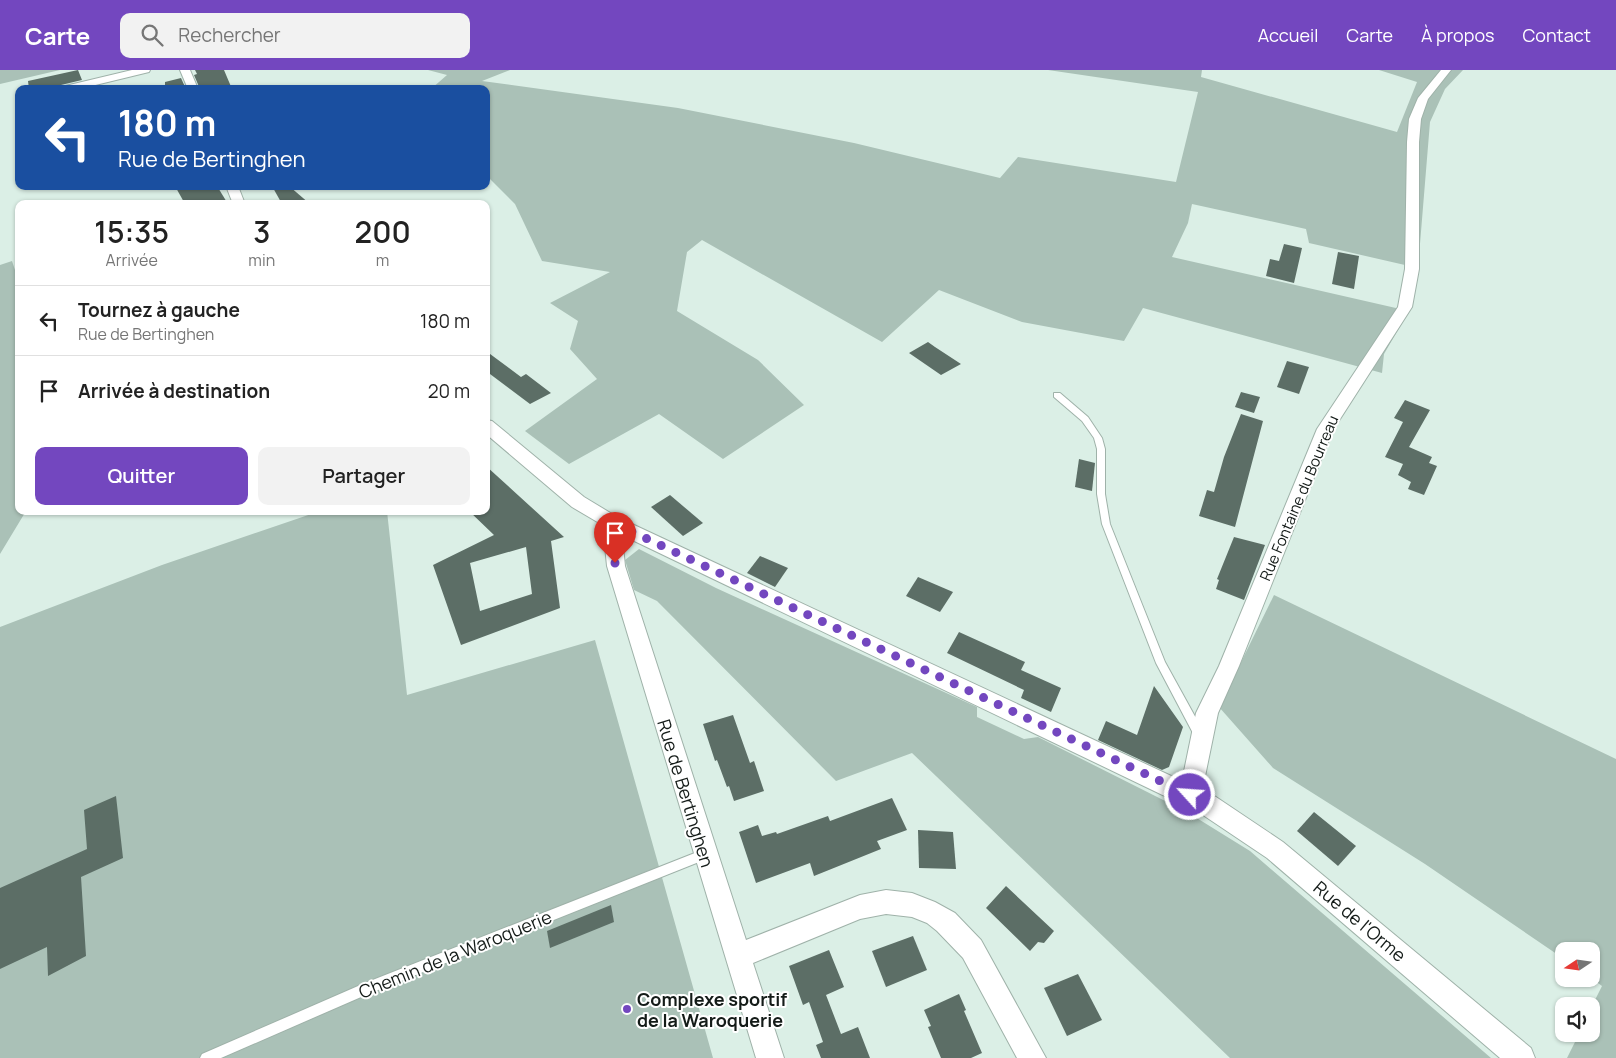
<!DOCTYPE html>
<html lang="fr">
<meta charset="utf-8">
<style>
body{margin:0;font-family:Manrope,sans-serif;background:#f2f2f2;color:#222;height:100vh;display:flex;flex-direction:column;font-size:19px;white-space:nowrap}
*{box-sizing:border-box;margin:0}
p{font-size:16px;color:#767676}
.icon{flex:none;width:28px;height:28px;fill:none;stroke:currentColor;stroke-width:2;stroke-linecap:round;stroke-linejoin:round}
.map{position:relative;flex:1;overflow:hidden}
.details{position:absolute;left:15px;top:130px;width:475px;height:315px;display:flex;flex-direction:column;background:#fff;border-radius:10px;box-shadow:0 1px 4px #0004}
.details>*{flex:none}
.guide{position:absolute;left:15px;top:15px;width:475px;height:105px;border-radius:10px;box-shadow:0 1px 4px #0004;background:#1a4fa0;color:#fff;overflow:hidden}
.needle{width:32px;rotate:257deg}
.fabs{position:absolute;left:1555px;top:872px;display:grid;gap:10px}
.fabs a{display:grid;place-items:center;width:45px;height:45px;border-radius:10px;background:#fff;box-shadow:0 1px 4px #0004;font-size:25px}
.pin{position:absolute;display:grid;place-items:center;width:42px;height:42px;color:#fff;margin:-51px -21px;border-radius:50% 50% 50% 0;rotate:-45deg;box-shadow:0 0 5px #0007}
.pin .icon{rotate:45deg}
.me{position:absolute;width:55px;margin:-28px;rotate:296deg;stroke-linejoin:round;filter:drop-shadow(0 0 4px #0008)}
.turn{display:flex;align-items:center;gap:18px;height:105px;padding:0 20px;font-size:22px}
.turn .icon{width:65px;height:65px;stroke-width:2.5}
.turn b{display:block;font-size:35px;line-height:42px}
.eta{display:flex;justify-content:space-evenly;align-items:center;height:85px;text-align:center}
.eta b{font-size:30px;font-weight:600;line-height:35px}
.button{display:flex;gap:10px;margin-top:auto;padding:10px 20px}
.button a{flex:1;height:58px;border-radius:10px;background:#7347bf;color:#fff;font-size:20px;font-weight:600;line-height:58px;text-align:center}
.button a+a{background:#f2f2f2;color:#222}
ul{padding:0;list-style:none}
li{display:flex;align-items:center;gap:15px;height:70px;padding:0 20px;border-top:1px solid #e0e0e0}
li div{flex:1}
li b{display:block;font-size:19px}
li em{font-style:normal}
header{display:flex;align-items:center;gap:30px;box-sizing:border-box;height:70px;padding:0 25px;background:#7347bf;color:#fff}
header strong{font-size:24px}
nav{display:flex;gap:28px;margin-inline-start:auto;font-size:18px}
.search{width:350px;height:45px;background:#f2f2f2;display:flex;align-items:center;gap:12px;box-sizing:border-box;padding:0 18px;border-radius:10px;color:#767676;font-size:19px}
.map>svg:first-child{display:block}
.green{fill:#aac1b7}
.building{fill:#5c6e66;fill-rule:evenodd}
.lines{fill:none;stroke-linecap:round;stroke-linejoin:round}
.lane-casing{stroke:#9fb2a9;stroke-width:2}
.street-casing{stroke:#9fb2a9;stroke-width:2}
.lane{fill:#fff;fill-rule:evenodd}
.street{fill:#fff;fill-rule:evenodd}
.route{stroke:#7347bf;stroke-width:9;stroke-dasharray:0 16.2}
.poi-dot{fill:#7347bf;stroke:#fff;stroke-width:2}
.labels{text-anchor:middle;dominant-baseline:central;stroke-width:4;stroke-linejoin:round;paint-order:stroke}
.street-label{font-size:15px;fill:#141b18;stroke:#fff}
.near-street-label{font-size:18px;fill:#141b18;stroke:#fff}
.near-poi-label{font-size:18px;font-weight:bold;fill:#141b18;stroke:#fff;text-anchor:start}
</style>
<header>
<strong>Carte</strong>
<div class="search"><svg class="icon" aria-label="search" viewBox="0 0 24 24"><circle cx="10" cy="10" r="6"/><path d="M15 15l6 6"/></svg>Rechercher</div>
<nav><a>Accueil</a><a>Carte</a><a>À propos</a><a>Contact</a></nav>
</header>
<div class="map">
<svg width="1616" height="988" viewBox="0 0 1616 988">
<rect width="100%" height="100%" fill="#dbefe6"/>
<!-- green -->
<g class="green">
<polygon points="0,0 60,0 0,14"/>
<polygon points="428,0 510,0 482,11 678,38 854,73 1000,108 1018,87 1176,112 1198,22 1048,0 1202,0 1201,7 1397,62 1417,12 1379,0 1463,0 1445,19 1430,52 1418,198 1309,173 1306,159 1192,134 1188,153 1172,187 1409,241 1384,284 1382,303 1143,238 1124,271 1022,252 939,220 882,272 702,170 687,182 677,241 758,290 804,335 723,389 659,344 569,394 525,361 597,309 570,279 578,251 550,233 610,202 542,191 515,134 486,105 486,19 431,19 447,5"/>
<polygon points="12,191 19,212 19,441 26,441 0,484 0,195"/>
<polygon points="320,441 387,441 407,625 595,570 713,988 0,988 0,557 162,495"/>
<polygon points="639,479 716,518 977,637 977,647 1024,669 1038,667 1187,742 1250,781 1491,988 1230,988 912,683 836,711 657,531 634,520 625,490"/>
<polygon points="1274,525 1616,689 1616,988 1567,988 1579,964 1591,964 1591,938 1602,916 1591,908 1591,881 1564,881 1564,889 1425,794 1273,698 1219,637"/>
</g>
<!-- building -->
<g class="building">
<polygon points="78,0 82,10 61,15 58,19 29,19 28,11"/>
<polygon points="195,0 224,0 232,19 200,19 194,5 197,4"/>
<polygon points="181,8 186,19 165,19 165,12"/>
<polygon points="175,116 217,116 228,134 185,134"/>
<polygon points="272,116 289,116 310,134 282,134"/>
<polygon points="1284,174 1302,178 1294,213 1266,206 1270,189 1279,191"/>
<polygon points="1338,182 1359,186 1354,219 1332,214"/>
<polygon points="928,272 935,277 961,294 941,305 909,283"/>
<polygon points="486,281 521,307 526,304 551,323 530,334 486,301"/>
<polygon points="1287,291 1309,297 1299,324 1277,317"/>
<polygon points="1241,322 1260,327 1254,343 1235,337"/>
<polygon points="1405,330 1430,340 1409,377 1432,387 1429,393 1437,396 1424,425 1408,419 1411,412 1398,405 1403,394 1385,387 1403,352 1394,348"/>
<polygon points="1241,344 1263,351 1235,457 1199,446 1207,420 1214,422 1224,387"/>
<polygon points="1079,389 1095,393 1092,421 1075,417"/>
<path d="M486 396 564 467 551 471 560 538 461 575 433 495 494 465 469 441H486ZM526 477 532 524 480 541 470 493Z"/>
<polygon points="670,425 703,453 683,466 651,437"/>
<polygon points="1234,467 1265,475 1244,530 1216,519 1219,510 1217,509"/>
<polygon points="760,486 788,498 775,517 747,503"/>
<polygon points="918,507 953,522 940,542 906,526"/>
<polygon points="959,562 1025,592 1021,600 1061,618 1051,642 1021,628 1024,620 947,583"/>
<polygon points="1154,616 1183,657 1169,697 1162,700 1098,670 1106,651 1137,665"/>
<polygon points="733,645 750,693 754,691 764,721 734,731 729,716 727,717 717,690 715,691 703,654"/>
<polygon points="116,726 123,788 81,807 86,886 48,906 47,877 0,899 0,818 87,779 84,740"/>
<polygon points="892,728 907,760 877,771 881,779 814,806 810,793 756,813 739,762 758,755 762,766 776,762 777,764 828,746 830,751"/>
<polygon points="1314,742 1356,776 1338,796 1297,761"/>
<polygon points="918,760 953,762 956,799 919,798"/>
<polygon points="1006,816 1054,861 1044,873 1038,872 1030,881 986,838"/>
<polygon points="611,835 614,852 550,878 547,861"/>
<polygon points="913,866 927,900 886,917 872,881"/>
<polygon points="829,880 844,917 826,925 841,964 858,957 870,988 821,988 816,975 823,972 809,932 803,935 789,896"/>
<polygon points="1078,904 1102,950 1067,966 1044,918"/>
<polygon points="959,924 966,940 964,941 982,983 971,988 941,988 928,957 931,956 924,940"/>
</g>
<g class="lines">
<defs>
<g id="lane">
<polygon points="1054,323 1060,323 1088,347 1102,368 1105,379 1105,424 1110,454 1165,592 1203,661 1204,664 1203,667 1199,669 1195,667 1156,593 1102,454 1097,424 1097,379 1094,368 1082,351 1054,327"/>
<polygon points="705,779 709,780 711,784 709,788 368,924 221,988 200,988 202,984 365,913"/>
</g>
<g id="street">
<polygon points="132,0 150,0 149,2 79,19 60,19 61,17"/>
<polygon points="180,0 190,0 198,19 188,19"/>
<polygon points="1441,0 1451,0 1428,29 1421,49 1419,72 1419,199 1412,237 1333,360 1239,596 1218,643 1202,721 1216,727 1283,772 1531,978 1535,988 1500,988 1267,788 1200,743 626,467 623,476 625,496 746,870 860,825 886,820 912,823 935,832 955,843 981,870 1046,988 1017,988 963,888 937,861 927,853 912,847 886,844 860,849 753,893 784,988 756,988 607,496 605,476 611,460 572,437 486,364 486,350 492,351 584,427 617,447 1182,711 1196,643 1219,596 1317,359 1398,237 1405,199 1407,72 1409,49 1418,28"/>
<polygon points="226,116 238,116 245,134 233,134"/>
</g>
</defs>
<!-- lane casing -->
<use href="#lane" class="lane-casing"/>
<!-- street casing -->
<use href="#street" class="street-casing"/>
<!-- lane -->
<use href="#lane" class="lane"/>
<!-- street -->
<use href="#street" class="street"/>
</g>
<g class="lines">
<!-- route -->
<polyline class="route" points="615,493 614,476 622,457 1190,725"/>
</g>
<!-- markers -->
<circle class="poi-dot" cx="627" cy="939" r="5"/>
<g class="labels">
<!-- street labels -->
<g class="street-label">
<text transform="translate(1299 428) rotate(-67)">Rue Fontaine du Bourreau</text>
</g>
<!-- near-street labels -->
<g class="near-street-label">
<text transform="translate(686 723) rotate(73)">Rue de Bertinghen</text>
<text transform="translate(1360 851) rotate(40)">Rue de l'Orme</text>
<text transform="translate(455 884) rotate(-22)">Chemin de la Waroquerie</text>
</g>
<!-- near-poi labels -->
<g class="near-poi-label">
<text x="637" y="929">Complexe sportif<tspan x="637" dy="21">de la Waroquerie</tspan></text>
</g>
</g>
</svg>
<div class="fabs">
<a><svg class="needle" viewBox="-14 -14 28 28"><path d="M0-13l5 13h-10z" fill="#e53935"/><path d="M0 13l5-13h-10z" fill="#767676"/></svg></a>
<a><svg class="icon" aria-label="sound" viewBox="0 0 24 24"><path d="M4 9h4l5-4v14l-5-4H4zM17 9q2 3 0 6"/></svg></a>
</div>
<div class="pin" style="left:615px;top:493px;background:#d93025"><svg class="icon" aria-label="arrive" viewBox="0 0 24 24"><path d="M6 21V4h12l-3 4 3 4H6"/></svg></div>
<svg class="me" style="left:1190px;top:725px" viewBox="-20 -20 40 40"><circle r="17" fill="#7347bf" stroke="#fff" stroke-width="3"/><path d="M0-11L8 9 0 5-8 9z" fill="#fff"/></svg>
<div class="guide">
<div class="turn"><svg class="icon" aria-label="left" viewBox="0 0 24 24"><path d="M17 20v-9H6M10 6l-5 5 5 5"/></svg><div><b>180 m</b>Rue de Bertinghen</div></div>
</div>
<section class="details">
<div class="eta">
<div><b>15:35</b><p>Arrivée</p></div>
<div><b>3</b><p>min</p></div>
<div><b>200</b><p>m</p></div>
</div>
<ul>
<li><svg class="icon" aria-label="left" viewBox="0 0 24 24"><path d="M17 20v-9H6M10 6l-5 5 5 5"/></svg><div><b>Tournez à gauche</b><p>Rue de Bertinghen</p></div><em>180 m</em></li>
<li><svg class="icon" aria-label="arrive" viewBox="0 0 24 24"><path d="M6 21V4h12l-3 4 3 4H6"/></svg><div><b>Arrivée à destination</b></div><em>20 m</em></li>
</ul>
<div class="button"><a>Quitter</a><a>Partager</a></div>
</section>
</div>
